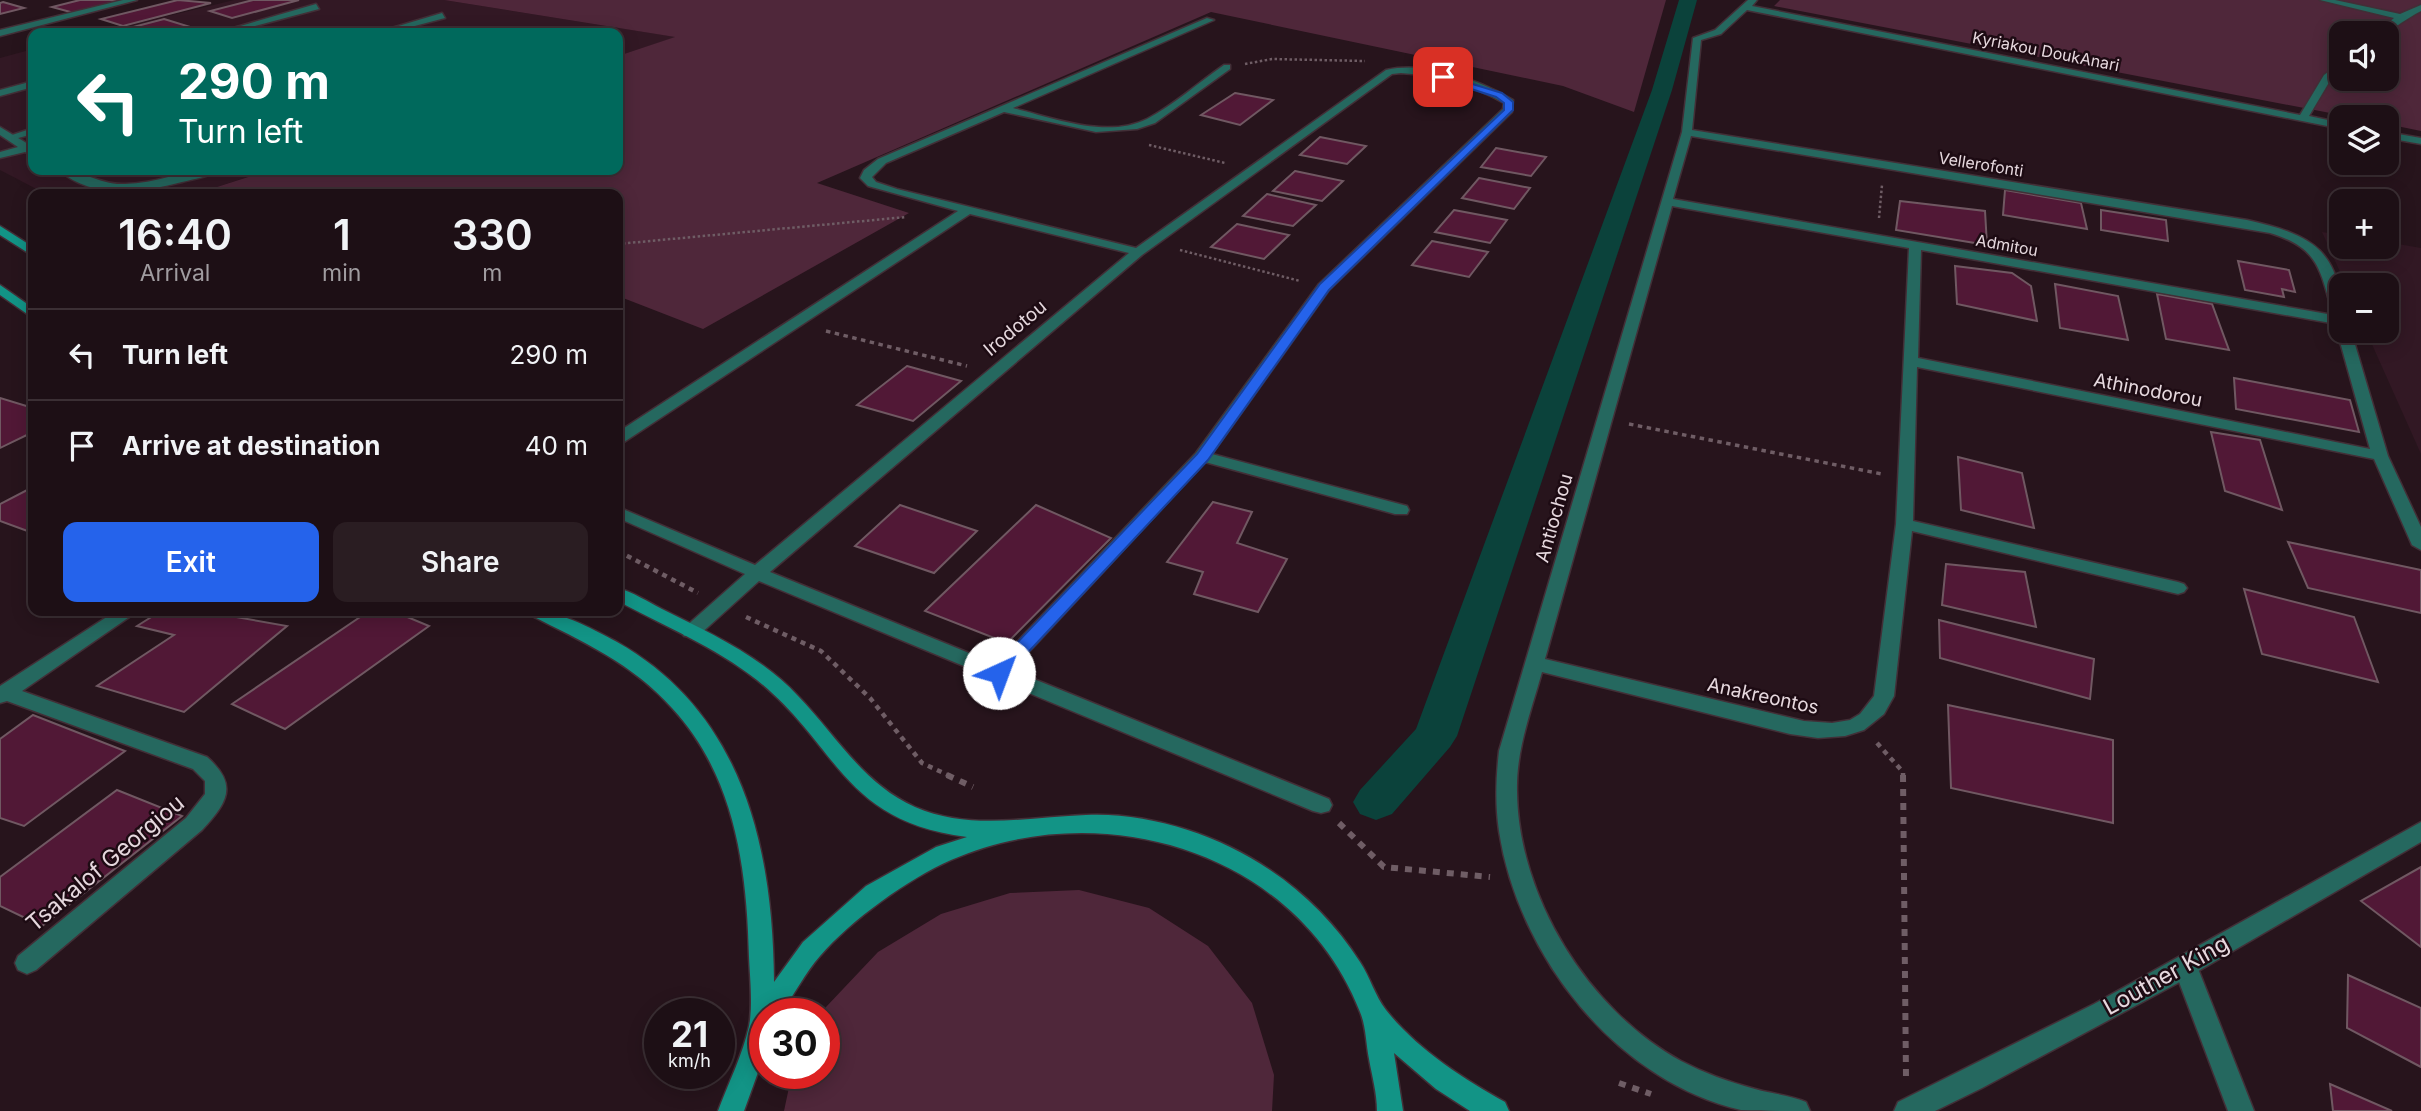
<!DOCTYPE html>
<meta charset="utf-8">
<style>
body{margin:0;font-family:Inter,sans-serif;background:#2a1d22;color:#f1f3f6;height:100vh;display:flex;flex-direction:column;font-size:26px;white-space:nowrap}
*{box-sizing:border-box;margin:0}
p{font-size:23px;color:#a09ca0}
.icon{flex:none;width:38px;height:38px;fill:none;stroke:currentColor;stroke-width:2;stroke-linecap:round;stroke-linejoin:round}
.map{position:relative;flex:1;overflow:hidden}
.drawer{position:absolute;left:28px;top:189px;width:595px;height:427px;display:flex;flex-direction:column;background:#1d0f15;border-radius:14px;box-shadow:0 4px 18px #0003,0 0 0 2px #3b2f34}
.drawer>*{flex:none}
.top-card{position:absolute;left:28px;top:28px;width:595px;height:147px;border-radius:14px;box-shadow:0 4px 18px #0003,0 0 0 2px #3b2f34;background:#00695c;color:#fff;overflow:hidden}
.controls{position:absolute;left:2329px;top:21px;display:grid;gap:14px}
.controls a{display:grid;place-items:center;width:70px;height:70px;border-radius:14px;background:#1d0f15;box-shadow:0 4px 18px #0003,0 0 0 2px #3b2f34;font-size:35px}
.speed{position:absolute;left:644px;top:998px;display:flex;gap:14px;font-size:35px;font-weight:700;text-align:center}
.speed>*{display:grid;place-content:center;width:91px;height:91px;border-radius:50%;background:#1d0f15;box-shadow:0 4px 18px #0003,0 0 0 2px #3b2f34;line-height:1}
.speed small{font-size:18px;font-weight:400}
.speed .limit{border:10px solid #d22;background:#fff;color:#111}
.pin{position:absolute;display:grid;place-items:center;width:60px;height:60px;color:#fff;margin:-30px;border-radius:14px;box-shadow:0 4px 10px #0006}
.me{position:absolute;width:77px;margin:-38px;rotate:43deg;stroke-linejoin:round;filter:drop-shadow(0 0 5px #0008)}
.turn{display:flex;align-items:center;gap:24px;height:147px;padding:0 35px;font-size:32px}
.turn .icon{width:91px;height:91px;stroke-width:2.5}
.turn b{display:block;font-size:49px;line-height:60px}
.eta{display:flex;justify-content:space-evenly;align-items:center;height:119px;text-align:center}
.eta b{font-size:42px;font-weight:600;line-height:49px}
.action{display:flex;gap:14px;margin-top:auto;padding:14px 35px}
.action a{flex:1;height:80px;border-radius:14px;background:#2563eb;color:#fff;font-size:28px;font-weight:600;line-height:80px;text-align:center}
.action a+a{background:#2a1d22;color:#f1f3f6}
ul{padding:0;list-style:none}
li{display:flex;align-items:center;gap:21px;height:91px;padding:0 35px;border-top:2px solid #3b2f34}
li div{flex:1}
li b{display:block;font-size:26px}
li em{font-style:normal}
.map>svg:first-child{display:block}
.built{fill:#321824}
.green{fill:#4f273a;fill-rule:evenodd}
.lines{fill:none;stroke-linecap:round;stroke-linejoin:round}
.canal{fill:#0b423b;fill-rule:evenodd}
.building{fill:#511836;stroke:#705862;stroke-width:2}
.service-casing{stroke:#422f37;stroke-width:3}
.minor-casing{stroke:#422f37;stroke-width:3}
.tertiary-casing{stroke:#422f37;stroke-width:3}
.secondary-casing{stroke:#422f37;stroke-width:3}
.path-far3{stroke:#6f5d65;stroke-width:2.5;stroke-dasharray:2.5 2.5;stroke-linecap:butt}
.path-far2{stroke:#6f5d65;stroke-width:3.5;stroke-dasharray:4.5 4.5;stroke-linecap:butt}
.path-far1{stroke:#6f5d65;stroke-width:4.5;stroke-dasharray:5 5;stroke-linecap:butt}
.path{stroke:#6f5d65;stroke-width:6;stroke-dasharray:7 7;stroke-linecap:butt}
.service{fill:#25685f;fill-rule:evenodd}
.minor{fill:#25685f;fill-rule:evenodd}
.tertiary{fill:#25685f;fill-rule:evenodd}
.secondary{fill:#129486;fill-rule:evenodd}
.route{fill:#2563eb;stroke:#184099;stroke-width:2}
.labels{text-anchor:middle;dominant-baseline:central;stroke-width:5;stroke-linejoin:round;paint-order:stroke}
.far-street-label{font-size:16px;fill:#e6d8de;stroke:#1d0b13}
.street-label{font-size:19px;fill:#e6d8de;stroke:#1d0b13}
.near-street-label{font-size:23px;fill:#e6d8de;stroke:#1d0b13}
</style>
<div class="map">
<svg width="2421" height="1111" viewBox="0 0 2421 1111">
<rect width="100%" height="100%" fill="#27141c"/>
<!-- built -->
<g class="built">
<polygon points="234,0 444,0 677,37 618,56 618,33 99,33"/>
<polygon points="33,49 33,170 270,170 195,194 46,194 0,170 0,58"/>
<polygon points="2322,232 2341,235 2342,247 2387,247 2387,242 2421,248 2421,454 2366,331 2387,331 2387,285 2346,285"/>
</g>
<!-- green -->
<g class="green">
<polygon points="444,0 1666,0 1634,112 1563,86 1211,12 817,183 909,213 703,329 618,296 618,194 195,194 270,170 618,170 618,56 675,37"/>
<path d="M1780 0H2421V131L2387 124V117H2351L1774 6ZM2342 33H2387V79H2342Z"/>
<polygon points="1079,890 1149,908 1208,946 1252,1003 1274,1075 1272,1111 784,1111 792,1073 824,1073 823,1013 826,1007 878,952 941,914 1010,893"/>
</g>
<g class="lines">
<!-- canal -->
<polygon class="canal" points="1679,0 1697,0 1672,90 1457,736 1450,747 1392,814 1376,820 1360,814 1353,802 1360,790 1416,729 1652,90"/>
</g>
<!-- building -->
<g class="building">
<polygon points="80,0 122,0 74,13 52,7"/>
<polygon points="178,0 211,3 123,26 101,19"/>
<polygon points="253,0 299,0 232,18 210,11"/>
<polygon points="3,2 24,8 0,14 0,3"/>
<polygon points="164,19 197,29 179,33 110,33"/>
<polygon points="1235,93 1273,100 1240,125 1201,115"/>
<polygon points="1320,137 1366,146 1347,164 1300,155"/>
<polygon points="1496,148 1546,157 1531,176 1481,167"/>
<polygon points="1295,171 1343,181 1322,201 1273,191"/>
<polygon points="1479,178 1530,188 1514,209 1462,198"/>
<polygon points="2005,190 2081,203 2087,229 2003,215"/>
<polygon points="1267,194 1316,205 1293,226 1243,216"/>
<polygon points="1900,201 1985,211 1987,245 1896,230"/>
<polygon points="1454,210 1507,220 1490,243 1435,232"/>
<polygon points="2101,210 2166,220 2168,241 2101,230"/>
<polygon points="1237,224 1289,235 1264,259 1211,247"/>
<polygon points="1432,241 1488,252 1469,277 1412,265"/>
<polygon points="2238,261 2289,270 2295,292 2282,289 2284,297 2245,290"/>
<polygon points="1955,266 2012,273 2031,286 2037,321 1957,304"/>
<polygon points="2055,284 2118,296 2128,340 2060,328"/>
<polygon points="2157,294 2212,304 2229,350 2166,339"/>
<polygon points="907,366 961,381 913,421 857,405"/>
<polygon points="2234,378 2350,400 2359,432 2236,409"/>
<polygon points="0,398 33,408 33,432 0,448"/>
<polygon points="2211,432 2260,440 2282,510 2225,491"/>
<polygon points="1958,457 2022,473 2034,528 1961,510"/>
<polygon points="33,487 33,533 0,521 0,504"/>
<polygon points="1213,502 1252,512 1237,543 1287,559 1258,612 1194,594 1203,572 1167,562"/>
<polygon points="900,505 977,531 934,573 855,546"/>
<polygon points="1036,505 1111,538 1007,643 925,611"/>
<polygon points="2288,542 2421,570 2421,613 2308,588"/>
<polygon points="1946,564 2025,572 2036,627 1942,605"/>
<polygon points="2244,589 2354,617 2378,682 2262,654"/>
<polygon points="161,611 202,611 287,626 184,712 97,686 174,635 137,626"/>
<polygon points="369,611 393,611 429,626 285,729 232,704"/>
<polygon points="1939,620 2094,659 2090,699 1940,658"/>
<polygon points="1948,705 2113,740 2113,823 1951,788"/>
<polygon points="33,715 125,751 24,826 0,818 0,739"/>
<polygon points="117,790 182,816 42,926 0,906 0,877"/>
<polygon points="2421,867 2421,947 2361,901"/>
<polygon points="2348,975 2421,1008 2421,1067 2347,1028"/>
<polygon points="2330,1084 2392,1111 2333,1111"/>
</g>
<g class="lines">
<defs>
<g id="service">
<polygon points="316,4 319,9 229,33 216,33"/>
<polygon points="442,13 445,18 388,33 375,33"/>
<polygon points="33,81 33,87 0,96 0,90"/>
<polygon points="33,128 33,134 11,140 6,137"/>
</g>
<g id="minor">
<polygon points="123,0 137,0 0,36 0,30"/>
<path d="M1748 0H1757L1752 6 2300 115 2324 75 2342 62V70L2331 79 2309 116 2342 123V129L1747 10 1721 34 1701 40 1692 130 2247 220C2314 235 2342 251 2342 325L1921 250 1918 358 2370 449 2337 331 2342 327V331H2351L2388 456 2421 527V550L2412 545 2374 459 1917 367 1913 521 2178 582 2184 584 2187 588 2184 592 2178 594 1912 531 1894 696 1884 714 1864 730 1845 736 1818 738 1790 734 1542 672C1531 711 1516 750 1517 791 1518 897 1588 1010 1681 1061 1704 1073 1729 1082 1755 1089 1772 1094 1790 1095 1806 1102L1810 1111C1789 1111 1762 1111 1741 1110 1616 1081 1518 956 1499 831 1495 804 1496 778 1499 751L1682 132 1693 38 1715 30ZM1691 136 2270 233C2319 248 2320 269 2333 315L1673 199ZM1672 206 1909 248 1896 524 1874 696 1860 714 1850 720 1832 723 1804 721 1545 659Z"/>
<path d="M2320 0H2335L2400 14 2421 5V11C2406 18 2391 33 2376 33L2394 18Z"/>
<path d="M1207 18 1214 20 1013 108C1053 118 1107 139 1147 119 1174 105 1199 82 1224 65H1230V69L1155 123 1137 129 1096 132 1004 112 886 163 872 177 876 182 897 189 1136 248 1386 70C1427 61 1477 79 1513 100L1512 112 1329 290 1212 454 1407 506 1409 510 1407 514H1395L1205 462 1012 670 1329 799 1332 805 1329 811 1321 813 1313 811 759 581 698 636H684L682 632 684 628 745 574 618 518V507L755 565 1129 253 970 214 624 442 618 444V432L958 211 868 186 860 178 864 170 878 159ZM1401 73C1437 75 1473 85 1504 103L1503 109 1319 284 1196 453 996 664 770 572 1142 255 1392 74Z"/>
<polygon points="0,127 33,147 33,155 25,152 0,158 0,152 18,147 0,135"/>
<polygon points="2387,132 2421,138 2421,144 2387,138"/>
<path d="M59 170C81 169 97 184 122 184 155 185 186 168 219 170 209 177 194 179 182 182 143 192 92 200 59 170Z"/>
<path d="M116 611H138L22 691 207 757C239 785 227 803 202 830L36 970 27 974 18 970 15 963 18 956 186 818 205 794V781L193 769 7 701 0 703V686Z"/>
<polygon points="2185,955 2194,959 2197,966 2254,1111 2228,1111 2173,966 2176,959"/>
</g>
<polygon id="tertiary" points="2421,822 2421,842 2176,984 1982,1088 1935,1111 1894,1111 1898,1102 2094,1004"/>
<g id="secondary">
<polygon points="0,226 33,247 33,256 0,235"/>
<polygon points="0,285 33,308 33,318 0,295"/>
<path d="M618 588C633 592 648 602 662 609 710 633 761 656 798 696 836 735 863 784 915 807 970 831 1028 817 1086 815 1148 812 1219 835 1270 870 1306 894 1337 926 1360 962 1370 977 1375 996 1386 1010 1417 1049 1462 1078 1505 1102L1509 1111H1470L1436 1089 1394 1053 1403 1111H1377C1377 1093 1372 1076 1369 1059 1366 1044 1366 1026 1360 1012 1297 851 1102 794 951 860 908 879 851 920 820 956 805 973 794 995 781 1013H765V1053L744 1111H718C728 1084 743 1054 749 1026 753 1006 750 978 749 957 747 868 735 776 672 708 633 664 582 641 530 615L528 611C561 611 587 626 617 642 743 713 773 848 774 982L803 942 866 886 936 847 967 837C842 821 839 746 757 680 715 647 664 626 618 601Z"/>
</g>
</defs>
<!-- service casing -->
<use href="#service" class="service-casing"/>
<!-- minor casing -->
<use href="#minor" class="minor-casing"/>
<!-- tertiary casing -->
<use href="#tertiary" class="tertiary-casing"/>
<!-- secondary casing -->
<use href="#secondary" class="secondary-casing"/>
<!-- path-far3 -->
<g class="path-far3">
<polyline points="1245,64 1272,59 1365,61"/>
<polyline points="1149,145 1225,163"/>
<polyline points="1879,218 1882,185"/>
<polyline points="618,244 906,217"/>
<polyline points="1180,250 1300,281"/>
</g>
<!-- path-far2 -->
<g class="path-far2">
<polyline points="826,331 967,366"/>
<polyline points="1629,424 1882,474"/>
</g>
<!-- path-far1 -->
<g class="path-far1">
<polyline points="618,551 698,593"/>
<polyline points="746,617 821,651 870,698 922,763 950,776"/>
<polyline points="1877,743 1903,772 1903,776"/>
</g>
<!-- path -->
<g class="path">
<polyline points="947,775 973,787"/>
<polyline points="1903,775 1906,1077"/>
<polyline points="1339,823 1384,867 1490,877"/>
<polyline points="1619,1083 1651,1094"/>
</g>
<!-- service -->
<use href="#service" class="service"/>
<!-- minor -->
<use href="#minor" class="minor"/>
<!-- tertiary -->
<use href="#tertiary" class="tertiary"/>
<!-- secondary -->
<use href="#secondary" class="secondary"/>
</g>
<!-- route -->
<polygon class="route" points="1443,75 1502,93 1513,102 1513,110 1329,290 1208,460 1005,677 993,677 990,673 993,668 1197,454 1320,284 1504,110 1504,103 1496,97 1440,79 1438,77"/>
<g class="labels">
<!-- far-street labels -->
<g class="far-street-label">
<text transform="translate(2046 51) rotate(11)">Kyriakou DoukAnari</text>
<text transform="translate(1981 164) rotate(9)">Vellerofonti</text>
<text transform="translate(2007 245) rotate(10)">Admitou</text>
</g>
<!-- street labels -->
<g class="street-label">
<text transform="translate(1015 328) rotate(-40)">Irodotou</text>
<text transform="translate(2148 390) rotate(11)">Athinodorou</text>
<text transform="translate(1554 518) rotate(-74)">Antiochou</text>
<text transform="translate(1763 696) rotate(12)">Anakreontos</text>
</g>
<!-- near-street labels -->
<g class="near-street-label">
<text transform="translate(105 863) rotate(-40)">Tsakalof Georgiou</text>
<text transform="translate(2166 975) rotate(-29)">Louther King</text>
</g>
</g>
</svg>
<div class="controls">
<a><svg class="icon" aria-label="sound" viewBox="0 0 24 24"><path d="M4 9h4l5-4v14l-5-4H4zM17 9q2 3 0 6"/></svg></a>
<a><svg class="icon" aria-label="layers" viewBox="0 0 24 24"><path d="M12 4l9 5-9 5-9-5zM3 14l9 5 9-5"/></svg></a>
<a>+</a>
<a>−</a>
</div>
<div class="speed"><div>21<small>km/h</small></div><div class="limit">30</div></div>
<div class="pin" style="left:1443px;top:77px;background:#d93025"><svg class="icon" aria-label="arrive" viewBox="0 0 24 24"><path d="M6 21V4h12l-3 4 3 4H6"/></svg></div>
<svg class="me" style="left:999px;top:673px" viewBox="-20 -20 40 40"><circle r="19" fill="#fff"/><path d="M0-13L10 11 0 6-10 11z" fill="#2563eb"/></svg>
<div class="top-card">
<div class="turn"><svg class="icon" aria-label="left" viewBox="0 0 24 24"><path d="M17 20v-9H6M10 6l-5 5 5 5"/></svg><div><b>290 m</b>Turn left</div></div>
</div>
<section class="drawer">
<div class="eta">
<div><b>16:40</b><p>Arrival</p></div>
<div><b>1</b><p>min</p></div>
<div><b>330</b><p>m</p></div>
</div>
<ul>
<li><svg class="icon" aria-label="left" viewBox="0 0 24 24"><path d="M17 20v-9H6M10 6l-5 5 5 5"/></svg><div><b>Turn left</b></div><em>290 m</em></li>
<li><svg class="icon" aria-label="arrive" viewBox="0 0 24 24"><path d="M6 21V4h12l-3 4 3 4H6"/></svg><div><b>Arrive at destination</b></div><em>40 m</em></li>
</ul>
<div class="action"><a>Exit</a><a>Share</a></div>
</section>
</div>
